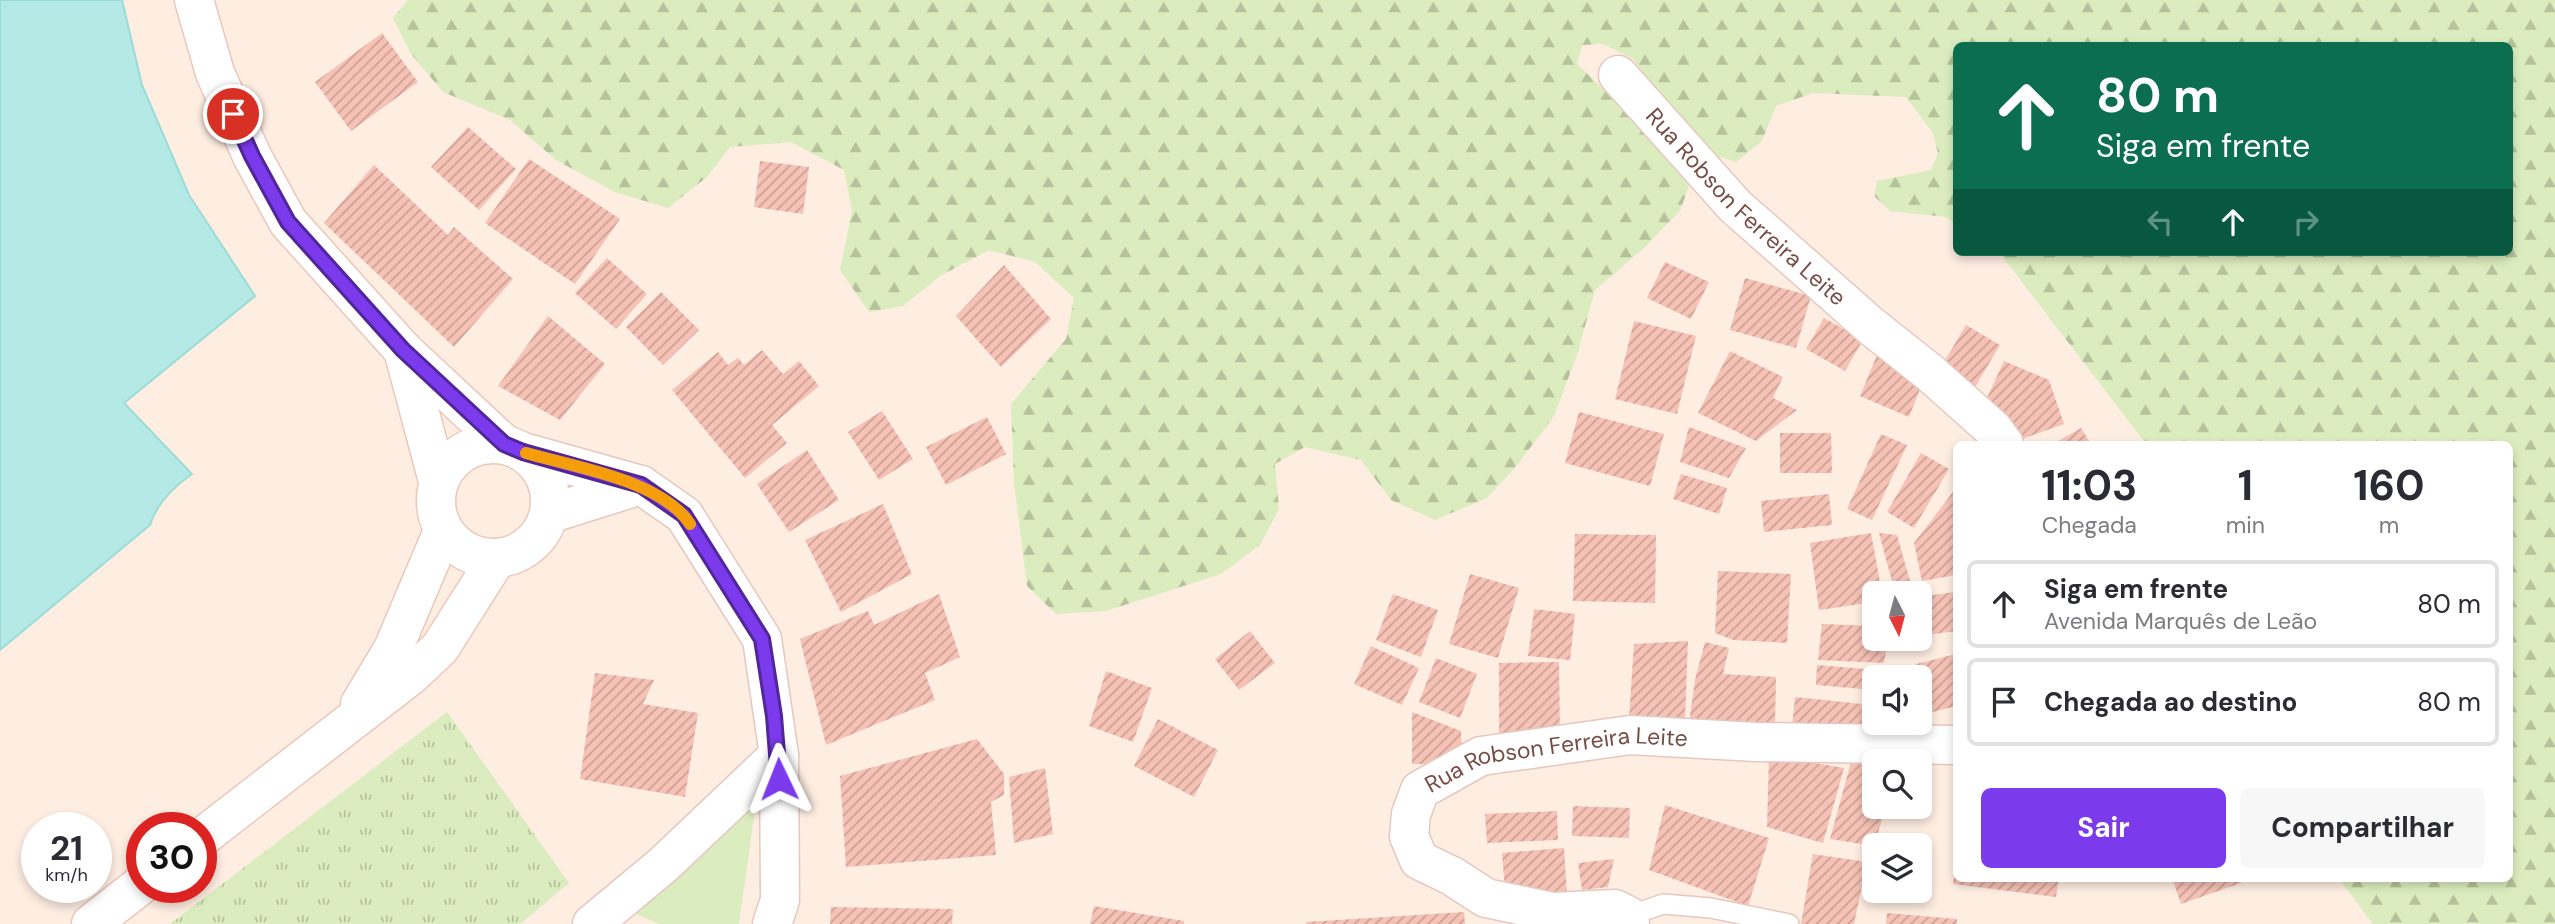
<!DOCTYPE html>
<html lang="pt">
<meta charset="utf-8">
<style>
body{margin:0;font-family:"DM Sans",sans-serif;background:#f7f7f7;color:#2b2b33;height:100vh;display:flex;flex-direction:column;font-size:26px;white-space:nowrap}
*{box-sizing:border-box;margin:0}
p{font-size:23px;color:#7c7c81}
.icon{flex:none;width:38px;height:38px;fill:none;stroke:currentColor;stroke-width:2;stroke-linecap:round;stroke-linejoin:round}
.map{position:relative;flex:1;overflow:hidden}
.panel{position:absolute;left:1953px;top:441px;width:560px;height:441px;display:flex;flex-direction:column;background:#fff;border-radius:10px;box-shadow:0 4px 10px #0003}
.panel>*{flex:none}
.guide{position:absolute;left:1953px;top:42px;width:560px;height:214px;border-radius:10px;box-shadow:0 4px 10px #0003;background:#0b6e4f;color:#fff;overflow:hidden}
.needle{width:46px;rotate:174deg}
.fabs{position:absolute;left:1862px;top:581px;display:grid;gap:14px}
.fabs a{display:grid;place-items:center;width:70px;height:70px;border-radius:10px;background:#fff;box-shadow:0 4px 10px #0003;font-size:35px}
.speed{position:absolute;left:21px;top:812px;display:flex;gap:14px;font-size:35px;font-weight:700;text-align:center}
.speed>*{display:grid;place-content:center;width:91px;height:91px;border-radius:50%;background:#fff;box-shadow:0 4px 10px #0003;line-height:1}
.speed small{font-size:18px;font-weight:400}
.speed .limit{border:10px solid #d22;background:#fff;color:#111}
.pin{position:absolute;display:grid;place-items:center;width:60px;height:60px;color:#fff;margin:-30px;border:4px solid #fff;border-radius:50%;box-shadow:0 2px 7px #0007}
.me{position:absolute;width:77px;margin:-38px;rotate:358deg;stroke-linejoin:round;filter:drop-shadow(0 0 5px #0008)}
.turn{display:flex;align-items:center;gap:24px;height:147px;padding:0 28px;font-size:32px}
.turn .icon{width:91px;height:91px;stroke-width:2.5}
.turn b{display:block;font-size:49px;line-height:60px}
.lanes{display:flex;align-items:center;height:66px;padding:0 28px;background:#0003;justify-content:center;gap:35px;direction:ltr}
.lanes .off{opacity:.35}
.eta{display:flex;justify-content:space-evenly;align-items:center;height:119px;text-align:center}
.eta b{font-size:42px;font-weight:700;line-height:49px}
.action{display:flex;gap:14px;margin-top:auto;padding:14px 28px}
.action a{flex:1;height:80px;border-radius:10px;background:#7c3aed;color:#fff;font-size:28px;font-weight:700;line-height:80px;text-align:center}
.action a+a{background:#f7f7f7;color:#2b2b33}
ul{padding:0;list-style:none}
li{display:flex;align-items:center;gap:21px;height:88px;margin:0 14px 10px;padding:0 14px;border:4px solid #e1e1e2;border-radius:10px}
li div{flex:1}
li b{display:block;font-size:26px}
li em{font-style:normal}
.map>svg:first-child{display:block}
.grass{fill:url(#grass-tufts)}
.forest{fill:url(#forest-firs)}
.green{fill:#dbedbe}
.water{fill:#b4e9e5;stroke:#99dcd8;stroke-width:2}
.building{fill:url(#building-hatch)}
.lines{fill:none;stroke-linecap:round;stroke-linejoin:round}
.service-casing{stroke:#e5c8bf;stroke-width:22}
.minor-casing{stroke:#e5c8bf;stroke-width:41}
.secondary-casing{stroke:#ebc7bb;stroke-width:41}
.service{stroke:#fff;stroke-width:19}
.minor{stroke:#fff;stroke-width:38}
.secondary{stroke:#fff;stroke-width:38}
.route-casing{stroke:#51269a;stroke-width:18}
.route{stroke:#7c3aed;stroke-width:12}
.slow{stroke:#f59e0b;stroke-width:12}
.labels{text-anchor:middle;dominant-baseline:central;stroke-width:7;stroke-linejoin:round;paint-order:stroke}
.street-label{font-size:23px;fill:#784d46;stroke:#fff2e9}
</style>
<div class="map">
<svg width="2555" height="924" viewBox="0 0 2555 924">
<defs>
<pattern id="grass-tufts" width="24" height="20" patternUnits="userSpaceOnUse" patternTransform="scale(1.75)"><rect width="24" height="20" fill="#dbedbe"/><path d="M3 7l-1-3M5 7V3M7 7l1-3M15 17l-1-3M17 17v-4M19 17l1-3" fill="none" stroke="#b6c29c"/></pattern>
<pattern id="forest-firs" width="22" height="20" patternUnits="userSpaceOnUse" patternTransform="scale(1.75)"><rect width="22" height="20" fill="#dbedbe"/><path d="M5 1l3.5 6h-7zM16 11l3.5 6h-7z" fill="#b6c29c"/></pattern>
<pattern id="building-hatch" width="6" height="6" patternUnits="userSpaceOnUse" patternTransform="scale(1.75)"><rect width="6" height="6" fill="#f6c2b6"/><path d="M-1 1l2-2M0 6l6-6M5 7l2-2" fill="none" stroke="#cca096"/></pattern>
</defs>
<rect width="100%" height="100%" fill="#feede1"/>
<!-- grass -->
<polygon class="grass" points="447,712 569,883 520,924 170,924"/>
<!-- forest -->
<polygon class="forest" points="408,0 2555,0 2555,924 2373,924 2339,879 2510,878 2510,444 2146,444 1999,252 2510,252 2510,46 1956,46 1956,224 1946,217 1890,211 1874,196 1877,181 1931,170 1938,154 1933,133 1906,97 1813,93 1776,106 1762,141 1736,162 1702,152 1632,58 1603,44 1582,45 1577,64 1597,83 1690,183 1680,211 1644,248 1595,290 1577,355 1554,416 1518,464 1487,498 1435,520 1391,500 1361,460 1305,447 1275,464 1279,509 1260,545 1221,574 1106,611 1056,614 1027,586 1014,483 1011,404 1066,339 1074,298 1035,262 989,250 940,276 903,306 869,312 840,270 852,211 844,170 791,142 730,147 707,177 668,208 615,192 556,160 510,120 443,92 411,54 393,18"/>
<!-- green -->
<polygon class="green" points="757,795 739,924 659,924 625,909"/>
<!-- water -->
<path class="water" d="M0 0H122L142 85 189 195 255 296 124 403 192 474C173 487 157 503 150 525L0 650Z"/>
<!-- building -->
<g class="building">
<polygon points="382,33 418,82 351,131 315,82"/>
<polygon points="468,127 516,169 479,210 431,167"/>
<polygon points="529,159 620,219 575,284 485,223"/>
<polygon points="760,161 809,167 803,214 754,207"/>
<polygon points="374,165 448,235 454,227 513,279 454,347 324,223"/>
<polygon points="607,258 647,294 616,329 575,293"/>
<polygon points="1665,262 1709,282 1691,319 1647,298"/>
<polygon points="1004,265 1051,319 1001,367 956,316"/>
<polygon points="1745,278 1811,296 1796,348 1730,330"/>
<polygon points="661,292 699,330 663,365 626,327"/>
<polygon points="548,316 605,364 560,420 498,386"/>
<polygon points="1824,318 1863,340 1845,371 1806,349"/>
<polygon points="1634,321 1696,336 1677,414 1615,399"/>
<polygon points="1966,325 2000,345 1975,387 1941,367"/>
<polygon points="1882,343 1923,382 1909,417 1860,396"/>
<polygon points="762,350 783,374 799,361 819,386 772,425 787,443 745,478 672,390 718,352 728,365 738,358 744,365"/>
<polygon points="1730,351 1783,377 1773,398 1797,410 1756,441 1698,413"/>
<polygon points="2004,361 2049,380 2064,424 2022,439 1987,398"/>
<polygon points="882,411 913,459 879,480 848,432"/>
<polygon points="1579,412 1664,434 1650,486 1565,463"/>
<polygon points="987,417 1006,454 946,485 926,447"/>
<polygon points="1689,427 1746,448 1729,478 1680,462"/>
<polygon points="2081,428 2091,444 2053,444"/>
<polygon points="1780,433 1831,433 1832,473 1780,473"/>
<polygon points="1881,434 1907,445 1872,520 1847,509"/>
<polygon points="807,450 839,500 789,532 757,484"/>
<polygon points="1921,453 1949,469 1914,528 1887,512"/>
<polygon points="1681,474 1727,488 1719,514 1673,499"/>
<polygon points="1956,488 1956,575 1922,581 1914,543"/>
<polygon points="1829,494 1832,525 1764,532 1761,501"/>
<polygon points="883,504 912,574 841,612 805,540"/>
<polygon points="1871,533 1882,593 1874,593 1874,602 1819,610 1810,543"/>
<polygon points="1879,533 1897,535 1910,581 1893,585"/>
<polygon points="1575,534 1656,535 1655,603 1573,601"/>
<polygon points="1718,571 1791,574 1787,643 1733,640 1715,633"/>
<polygon points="1470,574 1519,588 1498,658 1449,644"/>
<polygon points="1954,592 1956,631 1920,636 1920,597"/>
<polygon points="939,594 960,657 925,673 935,700 826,745 800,639 868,611 874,625"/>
<polygon points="1393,594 1438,610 1421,657 1376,640"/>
<polygon points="1534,609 1575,614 1570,660 1528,656"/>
<polygon points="1822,624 1874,626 1874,639 1888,639 1884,663 1818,660"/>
<polygon points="1250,631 1275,663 1239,690 1215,659"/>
<polygon points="1688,641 1685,720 1629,719 1634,644"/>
<polygon points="1705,642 1729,648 1723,674 1776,677 1775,725 1688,730 1695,680"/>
<polygon points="1371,646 1419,668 1402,705 1354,684"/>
<polygon points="1956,654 1956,706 1929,713 1916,664"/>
<polygon points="1436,658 1477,674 1460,718 1419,702"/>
<polygon points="1559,662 1560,740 1499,741 1499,663"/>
<polygon points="1817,665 1877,670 1874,690 1816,685"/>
<polygon points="1106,671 1152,688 1133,742 1089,726"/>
<polygon points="595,673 654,680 643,704 698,713 685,797 580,779"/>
<polygon points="1795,697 1872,705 1869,743 1791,736"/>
<polygon points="1412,712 1461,731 1462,764 1412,764"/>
<polygon points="1158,719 1218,750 1194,797 1134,766"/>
<polygon points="977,739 1004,774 1004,795 991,802 996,855 846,867 840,776"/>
<polygon points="1769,755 1844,768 1823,843 1767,827"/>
<polygon points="1851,762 1874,768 1874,807 1886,807 1874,846 1830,839"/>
<polygon points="1045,768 1053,834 1014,843 1009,777"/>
<polygon points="1665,805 1769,838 1748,906 1649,870"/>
<polygon points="1573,806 1630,808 1629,838 1572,836"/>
<polygon points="1557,811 1558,840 1487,843 1485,814"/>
<polygon points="1564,848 1567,895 1506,901 1502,853"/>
<polygon points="1813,854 1867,862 1854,924 1801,924"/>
<polygon points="1614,859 1608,887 1582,890 1578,863"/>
<polygon points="1955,868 1956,878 2059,878 2056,897 1953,884"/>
<polygon points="2172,878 2239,878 2241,883 2181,904"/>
<polygon points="1094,906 1184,921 1184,924 1090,924"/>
<polygon points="831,907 953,909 952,924 830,924"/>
<polygon points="1464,912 1465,924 1306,924 1306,922"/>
<polygon points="1887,913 1957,919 1957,924 1886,924"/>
</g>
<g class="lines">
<defs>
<polyline id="service" points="1629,916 1663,904 1711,908 1789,924"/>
<g id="minor">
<path id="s1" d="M1618 75 1735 206 1871 326 1929 372 1993 429 2004 444"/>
<polyline points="523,452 641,485 684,515 762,639 779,755 780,900 772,924"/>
<polyline points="549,514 641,485"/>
<polyline points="592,924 663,865 779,755"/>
<path id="s2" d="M1630 924 1629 916 1615 909 1553 912 1486 898 1452 876 1419 860 1409 836 1411 814 1420 790 1481 756 1630 735 1756 742 1956 745"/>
</g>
<g id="secondary">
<polyline points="194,0 215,73 252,156 288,222 403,350 504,444"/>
<polyline points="403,350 438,481"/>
<circle cx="493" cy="501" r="57"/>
<polyline points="360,704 393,649 443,531"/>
<polyline points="201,838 410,676 440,648 497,558"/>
<polyline points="91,924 142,884"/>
</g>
</defs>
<!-- service casing -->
<use href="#service" class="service-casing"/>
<!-- minor casing -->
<use href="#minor" class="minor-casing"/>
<!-- secondary casing -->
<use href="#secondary" class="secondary-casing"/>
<!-- service -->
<use href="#service" class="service"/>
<!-- minor -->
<use href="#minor" class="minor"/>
<!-- secondary -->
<use href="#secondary" class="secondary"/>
</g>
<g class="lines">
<defs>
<polyline id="route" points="233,114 252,156 288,222 403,350 504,444 523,452 641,485 684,515 762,639 774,716 779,779"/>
</defs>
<!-- route casing -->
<use href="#route" class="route-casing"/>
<!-- route -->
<use href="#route" class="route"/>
<!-- slow -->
<path class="slow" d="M526 453C574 467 661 480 690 524"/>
</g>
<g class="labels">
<!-- street labels -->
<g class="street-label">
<text stroke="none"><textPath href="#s1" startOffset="184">Rua Robson Ferreira Leite</textPath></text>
<text stroke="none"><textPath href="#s2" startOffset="448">Rua Robson Ferreira Leite</textPath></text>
</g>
</g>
</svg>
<div class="fabs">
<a><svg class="needle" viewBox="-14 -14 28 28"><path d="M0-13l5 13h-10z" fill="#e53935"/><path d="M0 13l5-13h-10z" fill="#7c7c81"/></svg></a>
<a><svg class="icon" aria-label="sound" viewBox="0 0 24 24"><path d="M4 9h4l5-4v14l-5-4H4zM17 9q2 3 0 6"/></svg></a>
<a><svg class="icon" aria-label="search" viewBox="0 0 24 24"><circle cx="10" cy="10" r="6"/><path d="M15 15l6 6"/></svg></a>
<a><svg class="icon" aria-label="layers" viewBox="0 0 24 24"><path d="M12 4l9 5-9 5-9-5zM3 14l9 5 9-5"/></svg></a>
</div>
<div class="speed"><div>21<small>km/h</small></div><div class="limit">30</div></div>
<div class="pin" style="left:233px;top:114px;background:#d93025"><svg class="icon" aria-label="arrive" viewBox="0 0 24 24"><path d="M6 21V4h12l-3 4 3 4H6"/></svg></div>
<svg class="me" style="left:779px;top:779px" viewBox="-20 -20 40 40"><path d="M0-17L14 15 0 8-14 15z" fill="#7c3aed" stroke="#fff" stroke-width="4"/></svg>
<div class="guide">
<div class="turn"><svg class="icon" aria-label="ahead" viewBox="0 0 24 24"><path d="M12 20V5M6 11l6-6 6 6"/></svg><div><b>80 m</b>Siga em frente</div></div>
<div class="lanes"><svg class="icon off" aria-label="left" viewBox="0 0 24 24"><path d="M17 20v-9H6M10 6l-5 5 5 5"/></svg><svg class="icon" aria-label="ahead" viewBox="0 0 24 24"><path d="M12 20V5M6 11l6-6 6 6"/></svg><svg class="icon off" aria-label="right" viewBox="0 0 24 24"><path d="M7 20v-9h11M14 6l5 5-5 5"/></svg></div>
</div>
<section class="panel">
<div class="eta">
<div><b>11:03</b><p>Chegada</p></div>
<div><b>1</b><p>min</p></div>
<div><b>160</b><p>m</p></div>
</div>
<ul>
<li><svg class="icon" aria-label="ahead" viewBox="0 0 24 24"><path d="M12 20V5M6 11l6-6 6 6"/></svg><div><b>Siga em frente</b><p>Avenida Marquês de Leão</p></div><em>80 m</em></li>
<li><svg class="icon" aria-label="arrive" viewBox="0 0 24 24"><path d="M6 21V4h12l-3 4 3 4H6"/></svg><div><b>Chegada ao destino</b></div><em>80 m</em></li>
</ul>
<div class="action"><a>Sair</a><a>Compartilhar</a></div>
</section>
</div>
